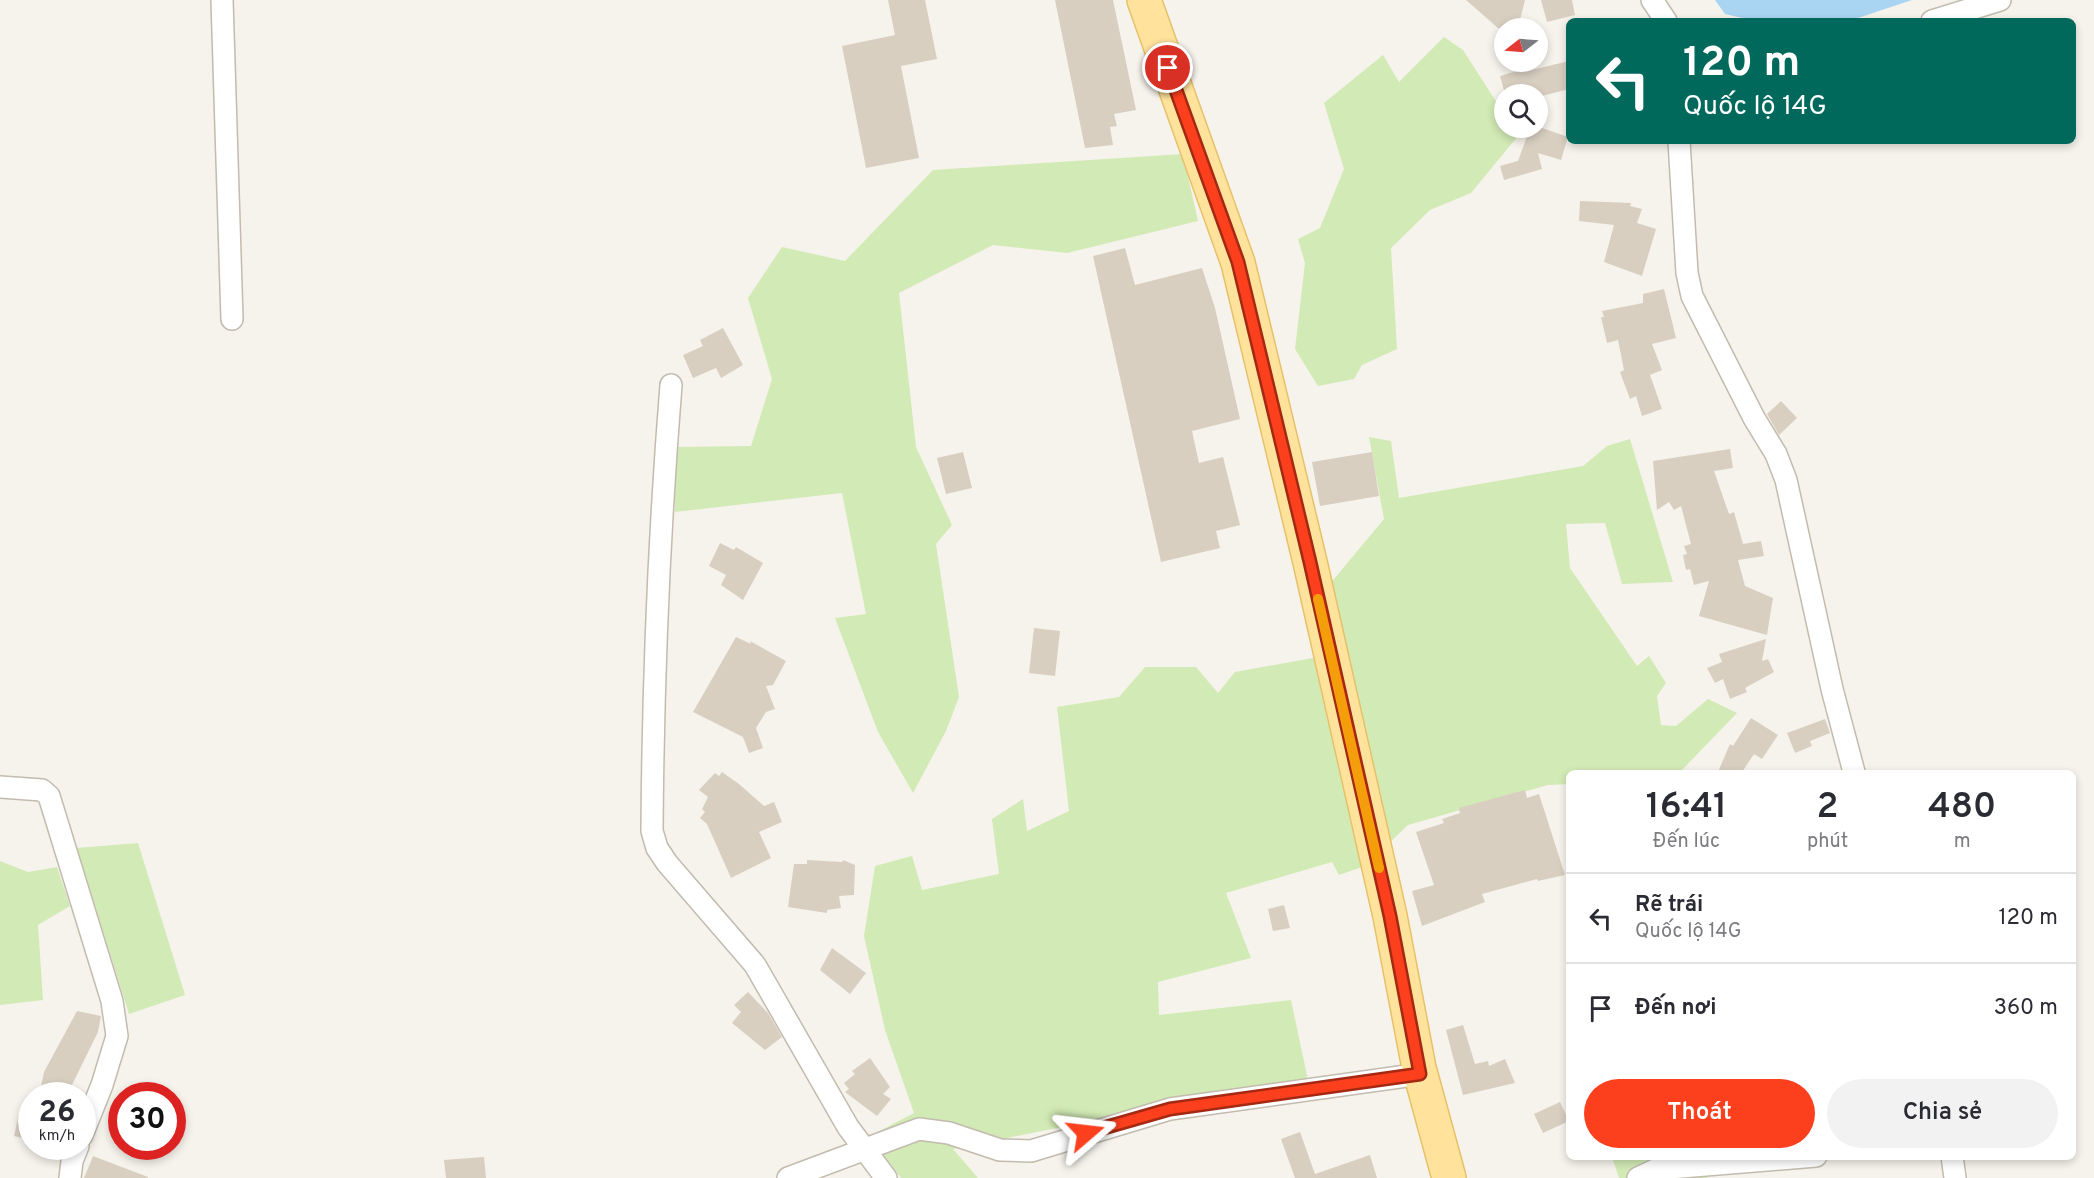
<!DOCTYPE html>
<html lang="vi">
<meta charset="utf-8">
<style>
body{margin:0;font-family:Overpass,sans-serif;background:#f2f2f3;color:#2b2b33;height:100vh;display:flex;flex-direction:column;font-size:22px;white-space:nowrap}
*{box-sizing:border-box;margin:0}
p{font-size:20px;color:#7c7c81}
.icon{flex:none;width:33px;height:33px;fill:none;stroke:currentColor;stroke-width:2;stroke-linecap:round;stroke-linejoin:round}
.map{position:relative;flex:1;overflow:hidden}
.drawer{position:absolute;left:1566px;top:770px;width:510px;height:390px;display:flex;flex-direction:column;background:#fff;border-radius:9px;box-shadow:0 3px 9px #0003}
.drawer>*{flex:none}
.guide{position:absolute;left:1566px;top:18px;width:510px;height:126px;border-radius:9px;box-shadow:0 3px 9px #0003;background:#00695c;color:#fff;overflow:hidden}
.needle{width:39px;rotate:253deg}
.tools{position:absolute;left:1494px;top:18px;display:grid;gap:12px}
.tools a{display:grid;place-items:center;width:54px;height:54px;border-radius:50%;background:#fff;box-shadow:0 3px 9px #0003;font-size:30px}
.speed{position:absolute;left:18px;top:1082px;display:flex;gap:12px;font-size:30px;font-weight:700;text-align:center}
.speed>*{display:grid;place-content:center;width:78px;height:78px;border-radius:50%;background:#fff;box-shadow:0 3px 9px #0003;line-height:1}
.speed small{font-size:15px;font-weight:400}
.speed .limit{border:9px solid #d22;background:#fff;color:#111}
.pin{position:absolute;display:grid;place-items:center;width:51px;height:51px;color:#fff;margin:-26px;border:3px solid #fff;border-radius:50%;box-shadow:0 2px 6px #0007}
.me{position:absolute;width:66px;margin:-33px;rotate:73deg;stroke-linejoin:round;filter:drop-shadow(0 0 4px #0008)}
.turn{display:flex;align-items:center;gap:21px;height:126px;padding:0 18px;font-size:27px}
.turn .icon{width:78px;height:78px;stroke-width:2.5}
.turn b{display:block;font-size:42px;line-height:51px}
.eta{display:flex;justify-content:space-evenly;align-items:center;height:102px;text-align:center}
.eta b{font-size:36px;font-weight:600;line-height:42px}
.action{display:flex;gap:12px;margin-top:auto;padding:12px 18px}
.action a{flex:1;height:69px;border-radius:36px;background:#fc3f1d;color:#fff;font-size:24px;font-weight:600;line-height:69px;text-align:center}
.action a+a{background:#f2f2f3;color:#2b2b33}
ul{padding:0;list-style:none}
li{display:flex;align-items:center;gap:18px;height:90px;padding:0 18px;border-top:2px solid #e1e1e2}
li div{flex:1}
li b{display:block;font-size:22px}
li em{font-style:normal}
.map>svg:first-child{display:block}
.green{fill:#d2eab5}
.water{fill:#a9d4f2}
.building{fill:#d8cfc1}
.lines{fill:none;stroke-linecap:round;stroke-linejoin:round}
.street-casing{stroke:#c2bbae;stroke-width:24}
.primary-casing{stroke:#e6c16a;stroke-width:36}
.street{stroke:#fff;stroke-width:21}
.primary{stroke:#ffe39c;stroke-width:33}
.route-casing{stroke:#a42913;stroke-width:15}
.route{stroke:#fc3f1d;stroke-width:10}
.slow{stroke:#f59e0b;stroke-width:10}
</style>
<div class="map">
<svg width="2094" height="1178" viewBox="0 0 2094 1178">
<rect width="100%" height="100%" fill="#f6f3ec"/>
<!-- green -->
<g class="green">
<polygon points="1444,37 1463,50 1504,114 1504,128 1513,128 1518,136 1471,193 1430,210 1391,248 1397,349 1362,365 1354,379 1318,386 1295,349 1305,263 1298,239 1320,228 1344,169 1324,103 1383,55 1399,82"/>
<polygon points="1183,154 1198,221 1067,253 993,245 899,293 916,447 952,525 936,544 959,697 946,731 913,793 878,732 835,618 866,614 842,493 675,512 675,447 751,446 772,379 748,298 782,247 845,261 933,170"/>
<polygon points="1369,437 1391,441 1399,498 1583,466 1607,446 1630,439 1673,582 1622,584 1605,523 1566,524 1570,568 1637,666 1649,656 1666,683 1657,696 1661,725 1676,726 1708,699 1737,713 1680,772 1569,772 1569,784 1548,785 1408,825 1365,866 1339,875 1332,862 1226,893 1251,958 1158,982 1159,1015 1291,1000 1309,1085 1156,1108 953,1149 978,1178 901,1178 870,1136 914,1113 885,1030 864,936 875,866 912,856 922,890 999,874 992,819 1023,799 1027,831 1069,811 1057,707 1119,697 1145,667 1196,667 1218,693 1235,672 1313,658 1329,585 1384,519"/>
<polygon points="138,843 185,995 129,1014 77,848"/>
<polygon points="0,861 28,872 57,867 70,906 38,925 43,1000 0,1005"/>
<polygon points="1612,1157 1700,1157 1707,1178 1619,1178"/>
</g>
<!-- water -->
<polygon class="water" points="1715,0 1912,0 1852,20 1755,21 1725,14"/>
<!-- building -->
<g class="building">
<polygon points="888,0 925,0 937,59 901,66 919,158 866,168 842,46 895,35"/>
<polygon points="1055,0 1113,0 1136,110 1114,114 1117,126 1110,127 1113,145 1085,148"/>
<polygon points="1466,0 1525,0 1518,28 1498,28"/>
<polygon points="1541,0 1572,0 1575,15 1547,22"/>
<polygon points="1569,61 1569,89 1538,97 1538,94 1505,94 1500,76 1531,67 1532,70"/>
<polygon points="1530,128 1542,128 1568,137 1561,160 1538,153 1542,169 1504,180 1500,166 1518,161"/>
<polygon points="1580,201 1631,203 1630,206 1642,209 1637,223 1656,229 1642,276 1604,262 1614,225 1579,221"/>
<polygon points="1125,248 1135,285 1202,268 1215,308 1240,419 1192,431 1199,463 1223,457 1240,525 1216,531 1220,548 1161,562 1093,256"/>
<polygon points="1664,289 1676,338 1652,344 1662,370 1650,375 1662,409 1642,416 1636,396 1630,399 1620,372 1624,370 1618,340 1607,343 1601,317 1604,317 1602,311 1643,303 1643,294"/>
<polygon points="723,328 743,365 721,378 716,368 693,378 683,355 703,346 700,340"/>
<polygon points="1781,401 1797,418 1779,435 1767,414"/>
<polygon points="1730,449 1733,468 1714,471 1729,514 1734,512 1743,544 1761,541 1764,556 1738,560 1745,586 1773,598 1767,635 1699,616 1709,581 1694,585 1690,569 1686,570 1683,555 1687,554 1684,546 1691,544 1681,506 1674,510 1669,502 1657,510 1653,461"/>
<polygon points="963,452 972,488 946,494 937,458"/>
<polygon points="1372,452 1379,496 1320,506 1312,462"/>
<polygon points="720,543 734,550 736,547 763,563 743,600 721,585 726,575 709,566"/>
<polygon points="1034,628 1060,631 1055,676 1029,673"/>
<polygon points="736,637 751,644 750,641 786,661 773,685 766,686 775,709 766,712 756,728 763,748 749,753 743,737 693,712"/>
<polygon points="1766,639 1762,661 1768,659 1774,672 1745,688 1747,692 1730,699 1723,679 1715,683 1707,668 1722,662 1719,654"/>
<polygon points="1751,718 1778,735 1762,759 1754,754 1742,772 1718,772 1730,744 1733,746"/>
<polygon points="1825,719 1830,733 1810,741 1812,746 1795,753 1787,733"/>
<polygon points="722,772 739,784 764,806 774,802 782,822 759,832 771,858 731,878 707,824 700,818 705,812 702,809 708,797 699,790 715,773 719,776"/>
<polygon points="1525,790 1527,798 1539,794 1565,875 1538,881 1537,879 1482,894 1485,902 1422,926 1412,891 1434,885 1416,832 1444,823 1442,819 1460,813 1459,808"/>
<polygon points="807,860 842,862 843,860 855,865 854,895 839,896 841,908 827,910 827,913 788,907 794,864 807,864"/>
<polygon points="1284,905 1290,928 1273,931 1268,909"/>
<polygon points="832,948 866,973 850,994 820,970"/>
<polygon points="748,992 768,1013 782,1037 765,1050 732,1023 741,1012 734,1005"/>
<polygon points="77,1011 101,1016 98,1032 67,1095 39,1095 44,1072"/>
<polygon points="1463,1025 1475,1064 1488,1061 1489,1066 1505,1059 1515,1083 1463,1095 1446,1030"/>
<polygon points="870,1058 890,1087 883,1094 891,1099 877,1116 845,1092 849,1089 844,1083 855,1074 852,1071"/>
<polygon points="1560,1102 1569,1121 1543,1133 1534,1114"/>
<polygon points="19,1114 32,1118 32,1140 14,1136"/>
<polygon points="1300,1132 1315,1174 1370,1155 1377,1178 1295,1178 1281,1139"/>
<polygon points="93,1156 148,1177 148,1178 84,1178"/>
<polygon points="484,1157 486,1178 446,1178 444,1160"/>
</g>
<g class="lines">
<defs>
<g id="street">
<polyline points="222,0 232,319"/>
<polyline points="1652,0 1666,21"/>
<polyline points="1932,21 2000,0"/>
<polyline points="1679,141 1687,273 1692,296 1754,418 1776,454 1786,480 1832,689 1854,772"/>
<path d="M671 385C659 534 653 682 652 831L657 848 667 863 755 965 848 1127 886 1178"/>
<polyline points="0,787 42,790 49,796 112,1001 117,1036 102,1085 82,1135"/>
<polyline points="1952,1156 1955,1178"/>
<polyline points="70,1178 72,1161 78,1146"/>
<polyline points="788,1178 919,1129 949,1133 1000,1150 1031,1151 1170,1109 1421,1074"/>
<polyline points="1638,1178 1657,1169 1816,1156"/>
</g>
<polyline id="primary" points="1144,0 1238,263 1310,562 1390,916 1419,1068 1449,1178"/>
</defs>
<!-- street casing -->
<use href="#street" class="street-casing"/>
<!-- primary casing -->
<use href="#primary" class="primary-casing"/>
<!-- street -->
<use href="#street" class="street"/>
<!-- primary -->
<use href="#primary" class="primary"/>
</g>
<g class="lines">
<defs>
<polyline id="route" points="1086,1133 1170,1109 1420,1074 1390,916 1310,562 1238,262 1168,68"/>
</defs>
<!-- route casing -->
<use href="#route" class="route-casing"/>
<!-- route -->
<use href="#route" class="route"/>
<!-- slow -->
<polyline class="slow" points="1318,599 1379,868"/>
</g>
</svg>
<div class="tools">
<a><svg class="needle" viewBox="-14 -14 28 28"><path d="M0-13l5 13h-10z" fill="#e53935"/><path d="M0 13l5-13h-10z" fill="#7c7c81"/></svg></a>
<a><svg class="icon" aria-label="search" viewBox="0 0 24 24"><circle cx="10" cy="10" r="6"/><path d="M15 15l6 6"/></svg></a>
</div>
<div class="speed"><div>26<small>km/h</small></div><div class="limit">30</div></div>
<div class="pin" style="left:1168px;top:68px;background:#d93025"><svg class="icon" aria-label="arrive" viewBox="0 0 24 24"><path d="M6 21V4h12l-3 4 3 4H6"/></svg></div>
<svg class="me" style="left:1086px;top:1133px" viewBox="-20 -20 40 40"><path d="M0-17L14 15 0 8-14 15z" fill="#fc3f1d" stroke="#fff" stroke-width="4"/></svg>
<div class="guide">
<div class="turn"><svg class="icon" aria-label="left" viewBox="0 0 24 24"><path d="M17 20v-9H6M10 6l-5 5 5 5"/></svg><div><b>120 m</b>Quốc lộ 14G</div></div>
</div>
<section class="drawer">
<div class="eta">
<div><b>16:41</b><p>Đến lúc</p></div>
<div><b>2</b><p>phút</p></div>
<div><b>480</b><p>m</p></div>
</div>
<ul>
<li><svg class="icon" aria-label="left" viewBox="0 0 24 24"><path d="M17 20v-9H6M10 6l-5 5 5 5"/></svg><div><b>Rẽ trái</b><p>Quốc lộ 14G</p></div><em>120 m</em></li>
<li><svg class="icon" aria-label="arrive" viewBox="0 0 24 24"><path d="M6 21V4h12l-3 4 3 4H6"/></svg><div><b>Đến nơi</b></div><em>360 m</em></li>
</ul>
<div class="action"><a>Thoát</a><a>Chia sẻ</a></div>
</section>
</div>
